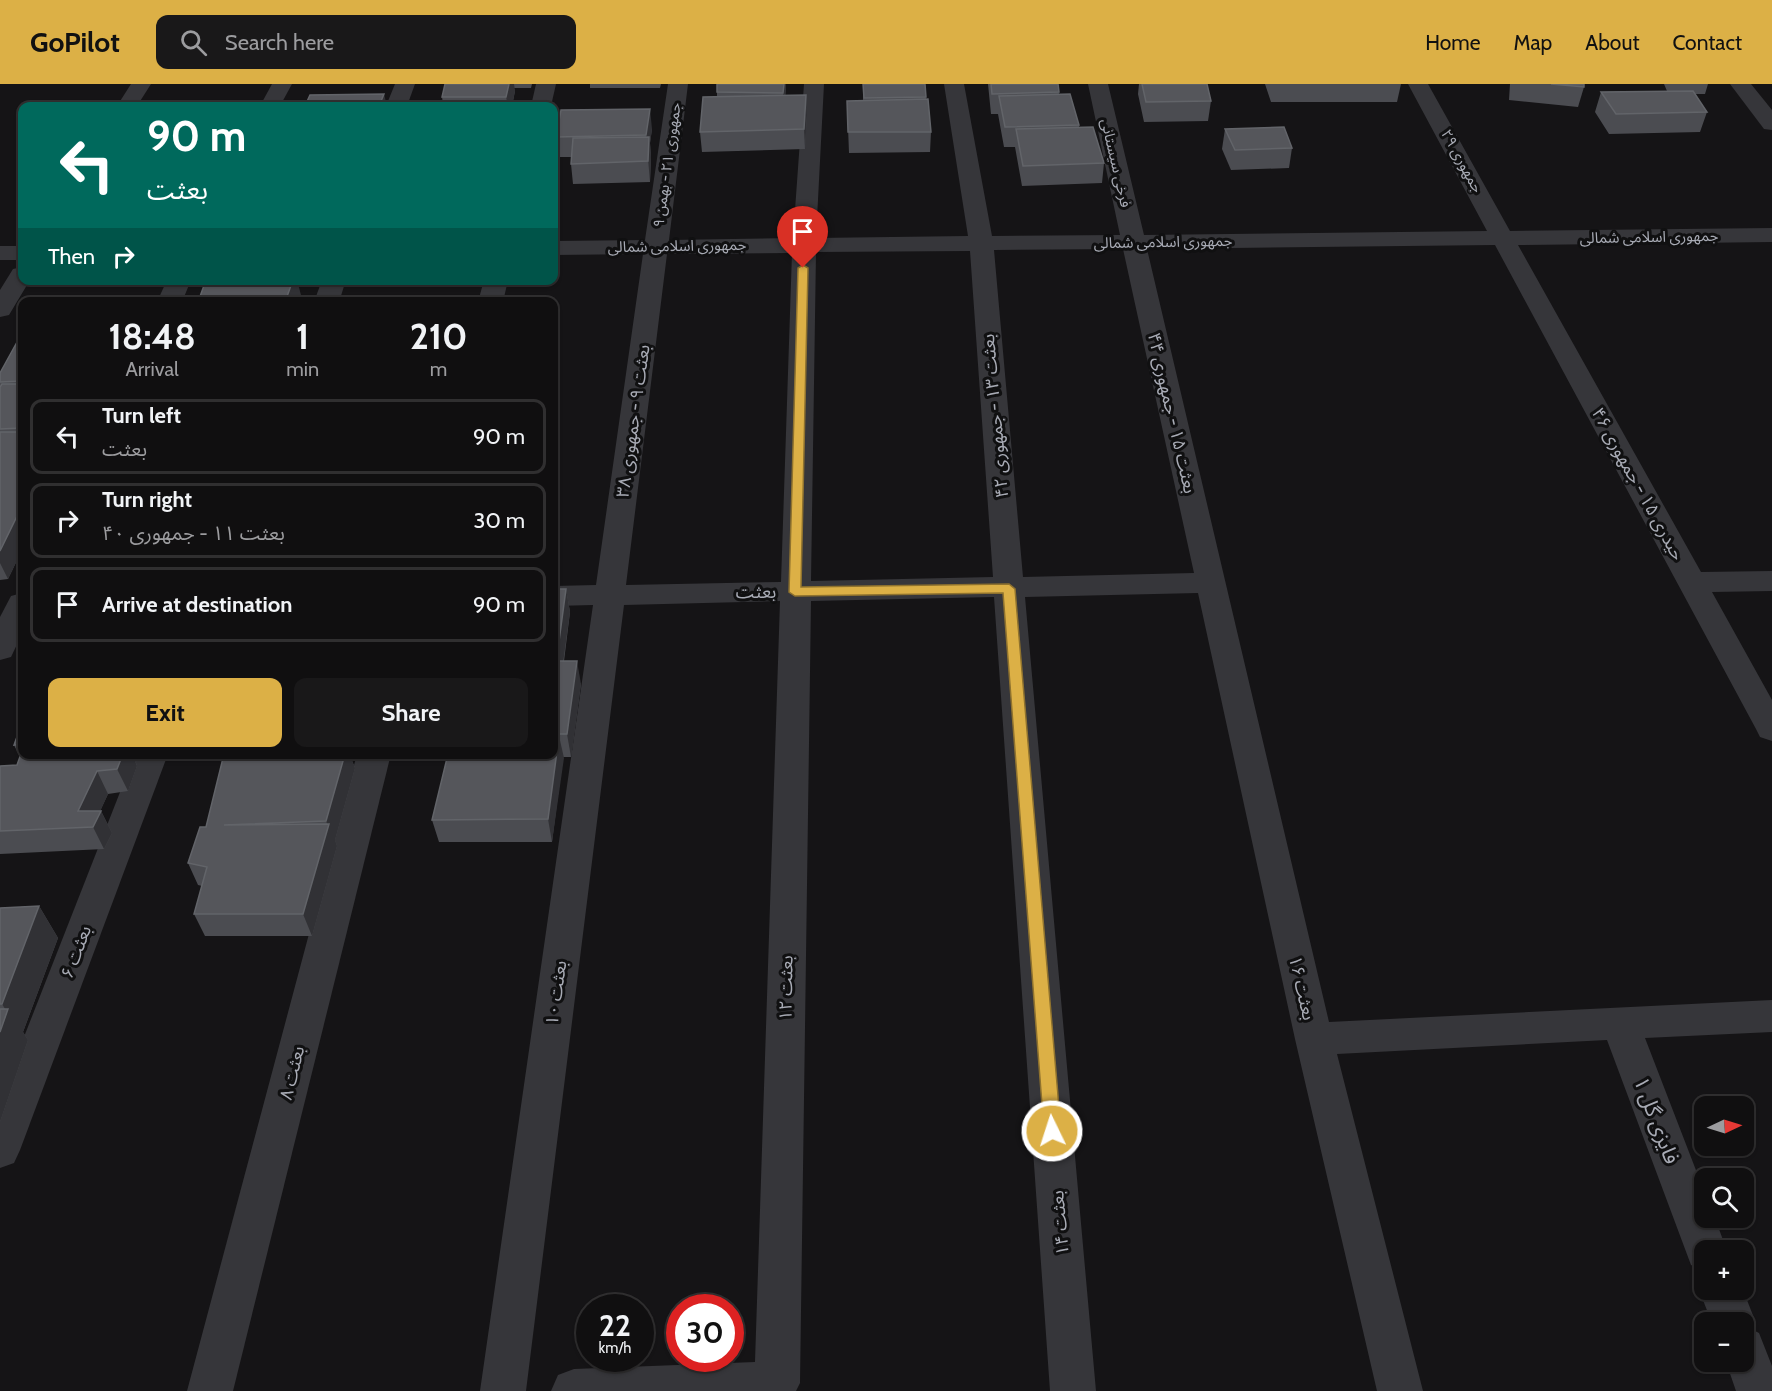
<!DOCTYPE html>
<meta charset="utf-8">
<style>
body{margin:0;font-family:Cabin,"Noto Sans Arabic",sans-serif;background:#191819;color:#f1f3f6;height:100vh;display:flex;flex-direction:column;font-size:22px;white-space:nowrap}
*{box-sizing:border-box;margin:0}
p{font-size:20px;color:#9c9c9f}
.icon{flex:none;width:33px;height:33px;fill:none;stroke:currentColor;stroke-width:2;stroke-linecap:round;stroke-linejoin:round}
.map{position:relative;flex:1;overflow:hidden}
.drawer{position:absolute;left:18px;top:213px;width:540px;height:462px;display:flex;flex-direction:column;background:#100f10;border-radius:12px;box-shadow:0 2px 4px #0004,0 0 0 2px #302f30}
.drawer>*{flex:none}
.guide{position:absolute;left:18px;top:18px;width:540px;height:183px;border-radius:12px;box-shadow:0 2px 4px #0004,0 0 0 2px #302f30;background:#00695c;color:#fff;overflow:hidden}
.needle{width:39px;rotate:86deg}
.controls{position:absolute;left:1694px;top:1012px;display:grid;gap:12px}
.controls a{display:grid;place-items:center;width:60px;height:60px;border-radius:12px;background:#100f10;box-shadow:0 2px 4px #0004,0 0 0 2px #302f30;font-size:30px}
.speed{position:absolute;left:576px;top:1210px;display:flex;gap:12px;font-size:30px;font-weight:700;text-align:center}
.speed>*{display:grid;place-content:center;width:78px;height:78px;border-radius:50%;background:#100f10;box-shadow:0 2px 4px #0004,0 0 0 2px #302f30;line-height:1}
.speed small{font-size:15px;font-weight:400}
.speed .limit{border:9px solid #d22;background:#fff;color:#111}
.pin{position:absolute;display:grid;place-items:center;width:51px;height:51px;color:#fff;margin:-62px -26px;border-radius:50% 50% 50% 0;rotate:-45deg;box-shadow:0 0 6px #0007}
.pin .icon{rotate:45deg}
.me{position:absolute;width:66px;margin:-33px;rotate:356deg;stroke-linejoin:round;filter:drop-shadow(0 0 4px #0008)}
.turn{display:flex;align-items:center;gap:21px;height:126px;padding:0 30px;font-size:27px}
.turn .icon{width:78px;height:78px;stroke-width:2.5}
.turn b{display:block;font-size:42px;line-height:51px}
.then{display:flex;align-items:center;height:57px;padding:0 30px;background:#0003;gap:12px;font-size:22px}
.eta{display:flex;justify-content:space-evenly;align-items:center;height:102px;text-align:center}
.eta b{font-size:36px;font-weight:700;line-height:42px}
.button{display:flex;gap:12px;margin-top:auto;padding:12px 30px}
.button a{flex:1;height:69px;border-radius:12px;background:#dcb046;color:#111;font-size:24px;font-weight:700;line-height:69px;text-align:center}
.button a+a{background:#191819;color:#f1f3f6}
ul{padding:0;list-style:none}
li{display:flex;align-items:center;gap:18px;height:75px;margin:0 12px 9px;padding:0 18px;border:3px solid #302f30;border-radius:12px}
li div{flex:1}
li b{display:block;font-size:22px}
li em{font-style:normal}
header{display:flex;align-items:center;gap:36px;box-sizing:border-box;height:84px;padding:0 30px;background:#dcb046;color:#111}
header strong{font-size:28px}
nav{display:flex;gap:33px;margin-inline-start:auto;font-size:21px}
.search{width:420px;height:54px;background:#191819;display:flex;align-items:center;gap:15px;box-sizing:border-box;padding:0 21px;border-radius:12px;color:#9c9c9f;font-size:22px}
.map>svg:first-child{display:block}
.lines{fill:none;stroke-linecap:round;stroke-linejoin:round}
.minor{fill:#36363a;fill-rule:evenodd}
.wall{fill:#4b4c51}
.shaded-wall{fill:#313135}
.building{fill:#55565b;stroke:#626469;stroke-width:1.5}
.route{fill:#dcb046;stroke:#8f722e;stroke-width:1.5}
.labels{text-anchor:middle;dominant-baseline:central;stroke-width:6;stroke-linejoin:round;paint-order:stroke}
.far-street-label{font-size:15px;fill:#a8abb5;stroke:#101011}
.street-label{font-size:18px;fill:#a8abb5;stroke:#101011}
.near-street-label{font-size:21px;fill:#a8abb5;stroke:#101011}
</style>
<header>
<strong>GoPilot</strong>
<div class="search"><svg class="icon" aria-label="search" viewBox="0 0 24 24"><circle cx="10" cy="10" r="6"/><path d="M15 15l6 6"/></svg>Search here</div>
<nav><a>Home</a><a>Map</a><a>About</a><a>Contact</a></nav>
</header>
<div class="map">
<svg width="1772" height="1307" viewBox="0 0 1772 1307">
<rect width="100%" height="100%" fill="#151416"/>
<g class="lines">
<!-- minor -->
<g class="minor">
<polygon points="131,0 151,0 137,22 117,22"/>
<polygon points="272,0 292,0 280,22 260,22"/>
<polygon points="395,0 415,0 407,22 386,22"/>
<polygon points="536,0 556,0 551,22 531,22"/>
<path d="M668 0H688L669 156 793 154 804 0H824L816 154 968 152 944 0H964L992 152 1120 151 1088 0H1108L1144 151 1487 147 1408 0H1428L1510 147 1772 144V158L1518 161 1701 488 1772 487V507L1712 508 1772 616V657L1760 653 1756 645 1495 161 1147 165 1329 938 1772 916V948L1645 954 1704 1107V1134H1715L1727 1167H1704V1186L1691 1181 1607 956 1337 970 1423 1307H1377L1295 955 1198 509 1025 513 1096 1307H1050L994 513 811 517 800 1299 796 1307H551L558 1291 574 1285 755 1278 780 517 624 521 526 1307H480L593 521 554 522V502L596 501 643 170 554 171V157L645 156ZM1123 165 1194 489 1023 493 994 166ZM970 167 993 493 811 497 816 168ZM792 169 781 498 626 501 667 170Z"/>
<polygon points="1730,0 1751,0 1772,26 1772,46 1764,45"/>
<rect x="0" y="162" width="22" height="14"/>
<polygon points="22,183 22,196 30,196 9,231 0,233 0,206 13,185"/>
<polygon points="167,196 191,196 182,218 157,218"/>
<polygon points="322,196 346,196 339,218 314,218"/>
<polygon points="484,196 508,196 503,218 478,218"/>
<polygon points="22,509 22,550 11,573 0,576 0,533 11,512"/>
<polygon points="135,670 168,670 20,1066 14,1079 0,1084 0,1014"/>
<polygon points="357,670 391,670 233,1307 187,1307"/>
<polygon points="1704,1195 1704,1206 1743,1206 1756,1239 1753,1246 1759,1249 1772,1282 1772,1307 1736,1307 1726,1278 1743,1278 1743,1239 1712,1239 1699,1206"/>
</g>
</g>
<!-- wall -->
<g class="wall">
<polygon points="445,0 532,0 531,4 514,4 515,7 512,22 427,22 443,20 442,13"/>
<polygon points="590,0 661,0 660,4 590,4"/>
<polygon points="863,0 925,0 926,15 931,48 930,68 849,69 847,17 863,17"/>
<polygon points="988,0 1058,0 1059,10 1079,41 1079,43 1104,79 1102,99 1022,102 1015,63 1004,63 998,30 991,30"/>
<polygon points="1139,0 1207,0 1211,17 1208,37 1144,38 1138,10"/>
<polygon points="1265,0 1401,0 1397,18 1271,18"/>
<polygon points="1510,0 1584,0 1584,3 1578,23 1509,16"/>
<polygon points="1664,0 1708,0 1705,10 1695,10 1707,28 1700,48 1609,50 1595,28 1601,8 1667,7"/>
<polygon points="786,4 785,12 806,11 807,31 805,65 702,68 700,48 717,13 717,8"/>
<polygon points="652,45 650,59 651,73 650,98 573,100 571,80 571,73 559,73 556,53"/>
<polygon points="1225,45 1292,64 1289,84 1231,86 1222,65"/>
<polygon points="22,249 22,466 8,495 0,496 0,289"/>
<polygon points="554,505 566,505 570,528 564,577 581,600 571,673 563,673 552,758 439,758 432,736 554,670"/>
<polygon points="22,639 22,670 139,670 136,679 137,682 128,707 108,710 100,727 101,727 112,749 104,765 0,770 0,682 17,681 20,673 14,661"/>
<polygon points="351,674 355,684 335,756 337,762 312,852 205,852 194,830 202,802 198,801 188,779 206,743"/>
<polygon points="39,822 58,854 23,948 28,956 0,1038 0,824"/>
</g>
<!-- shaded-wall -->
<g class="shaded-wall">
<polygon points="509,0 514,0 515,7 512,22 508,22 506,13"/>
<polygon points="784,0 786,0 786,4 784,29 783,9"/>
<polygon points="384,10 387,22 379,22"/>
<polygon points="806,11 807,31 805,65 804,45"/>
<polygon points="650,25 652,45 650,59 651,73 650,98 646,51"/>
<polygon points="293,196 297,196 301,211 299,218 285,218"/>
<polygon points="22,422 22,466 8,495 0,479 0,467"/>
<polygon points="566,505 570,528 561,594 557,572"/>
<polygon points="577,577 581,600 571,673 567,650"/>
<polygon points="559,652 564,674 552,758 548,735"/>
<polygon points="123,670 132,670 137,682 128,707 117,685"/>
<polygon points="132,670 139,670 136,679"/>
<polygon points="345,670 352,670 351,674 355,684 335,756 337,762 312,852 303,830 328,742 326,737"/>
<polygon points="97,687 108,710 93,743 78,727"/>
<polygon points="101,727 112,749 104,765 93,743"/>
<polygon points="39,822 58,854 23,948 28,956 0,1038 0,948 7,928 2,920"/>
</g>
<!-- building -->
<g class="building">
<polygon points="445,0 509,0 506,13 442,13"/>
<polygon points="717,0 784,0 783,9 717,8"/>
<polygon points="863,0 925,0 926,13 864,14"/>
<polygon points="991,0 1058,0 1059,8 992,10"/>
<polygon points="1142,0 1207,0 1211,17 1146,18"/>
<polygon points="1551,0 1584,0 1584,3"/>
<polygon points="1693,7 1707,28 1616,30 1601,8"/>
<polygon points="384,10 379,22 305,22 310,11"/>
<polygon points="1070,10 1079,41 1005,43 999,12"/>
<polygon points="806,11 804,45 700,48 703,13"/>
<polygon points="928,15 931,48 848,48 847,17"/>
<polygon points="504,19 503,22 427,22 427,20"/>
<polygon points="650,25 646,51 556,53 561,26"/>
<polygon points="1093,43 1104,79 1023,82 1016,45"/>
<polygon points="1284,43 1292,64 1235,66 1225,45"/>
<polygon points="649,53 648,77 571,80 573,54"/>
<polygon points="206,196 293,196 285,218 198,218"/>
<polygon points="22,249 22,297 0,298 0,289"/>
<polygon points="2,300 22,300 22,344 0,345 0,303"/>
<polygon points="0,348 22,348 22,422 0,467"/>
<polygon points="554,505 566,505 557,572 554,572"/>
<polygon points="554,577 577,577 567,650 554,650"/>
<polygon points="22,639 22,660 14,661"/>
<polygon points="554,652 559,652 548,735 432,736 448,670 554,670"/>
<polygon points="22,667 22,670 123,670 117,685 97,687 78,727 101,727 93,743 0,747 0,682 17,681"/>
<polygon points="224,670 345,670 326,737 224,741 329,740 303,830 194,830 207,783 188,779 200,743 206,743"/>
<polygon points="39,822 2,920 0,920 0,824"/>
<polygon points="0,925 8,925 0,948"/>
</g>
<!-- route -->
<polygon class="route" points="803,181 808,184 801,503 1009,500 1015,505 1061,1047 1058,1053 1052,1055 1046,1053 1044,1047 1003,509 795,512 789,508 798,184"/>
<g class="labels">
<!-- far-street labels -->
<g class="far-street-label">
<text transform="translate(1462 77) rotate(61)">جمهوری ۲۹</text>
<text transform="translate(1116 79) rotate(77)">فرخی سیستانی</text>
<text transform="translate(667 81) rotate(-82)">جمهوری ۲۱ - بهمن ۹</text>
<text transform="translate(1649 153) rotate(-1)">جمهوری اسلامی شمالی</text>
<text transform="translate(1163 158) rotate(-1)">جمهوری اسلامی شمالی</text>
<text transform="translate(677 162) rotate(-1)">جمهوری اسلامی شمالی</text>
</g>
<!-- street labels -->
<g class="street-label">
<text transform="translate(1172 329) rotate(77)">بعثت ۱۵ - جمهوری ۴۴</text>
<text transform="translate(995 332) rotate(-95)">بعثت ۱۳ - جمهوری ۴۲</text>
<text transform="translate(633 337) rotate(-82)">بعثت ۹ - جمهوری ۳۸</text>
<text transform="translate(1638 400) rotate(61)">حیدری ۱۵ - جمهوری ۴۶</text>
<text transform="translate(756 508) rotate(-1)">بعثت</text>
<text transform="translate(76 868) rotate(-69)">بعثت ۶</text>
<text transform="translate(786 904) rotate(-89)">بعثت ۱۲</text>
<text transform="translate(1302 904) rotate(77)">بعثت ۱۶</text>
<text transform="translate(556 909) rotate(-82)">بعثت ۱۰</text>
<text transform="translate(292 989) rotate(-76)">بعثت ۸</text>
<text transform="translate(1060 1139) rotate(-95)">بعثت ۱۴</text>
</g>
<!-- near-street labels -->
<g class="near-street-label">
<text transform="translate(1657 1036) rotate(69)">فایزی گل ۱</text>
</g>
</g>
</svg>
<div class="controls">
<a><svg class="needle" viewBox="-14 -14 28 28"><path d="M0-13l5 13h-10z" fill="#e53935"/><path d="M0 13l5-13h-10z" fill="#9c9c9f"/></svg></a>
<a><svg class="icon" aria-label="search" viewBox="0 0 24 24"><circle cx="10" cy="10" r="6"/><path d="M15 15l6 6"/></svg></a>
<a>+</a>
<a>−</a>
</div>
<div class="speed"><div>22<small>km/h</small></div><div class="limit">30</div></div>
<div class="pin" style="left:803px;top:184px;background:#d93025"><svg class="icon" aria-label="arrive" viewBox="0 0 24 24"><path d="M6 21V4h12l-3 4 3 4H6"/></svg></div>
<svg class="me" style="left:1052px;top:1047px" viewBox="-20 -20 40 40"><circle r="17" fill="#dcb046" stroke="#fff" stroke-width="3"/><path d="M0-11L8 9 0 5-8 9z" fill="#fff"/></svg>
<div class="guide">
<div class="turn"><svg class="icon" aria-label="left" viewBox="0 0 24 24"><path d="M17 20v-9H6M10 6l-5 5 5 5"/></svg><div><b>90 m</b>بعثت</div></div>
<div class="then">Then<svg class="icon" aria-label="right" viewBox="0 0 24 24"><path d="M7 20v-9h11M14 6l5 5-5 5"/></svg></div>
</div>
<section class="drawer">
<div class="eta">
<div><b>18:48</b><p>Arrival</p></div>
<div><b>1</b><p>min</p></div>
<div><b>210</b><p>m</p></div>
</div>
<ul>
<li><svg class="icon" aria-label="left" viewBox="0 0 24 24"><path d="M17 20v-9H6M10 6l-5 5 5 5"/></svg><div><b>Turn left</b><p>بعثت</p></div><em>90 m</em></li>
<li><svg class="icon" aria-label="right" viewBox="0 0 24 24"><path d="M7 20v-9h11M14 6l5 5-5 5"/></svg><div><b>Turn right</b><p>بعثت ۱۱ - جمهوری ۴۰</p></div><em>30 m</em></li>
<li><svg class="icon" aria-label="arrive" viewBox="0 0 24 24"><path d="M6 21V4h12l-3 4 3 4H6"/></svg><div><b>Arrive at destination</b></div><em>90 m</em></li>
</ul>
<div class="button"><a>Exit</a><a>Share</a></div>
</section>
</div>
